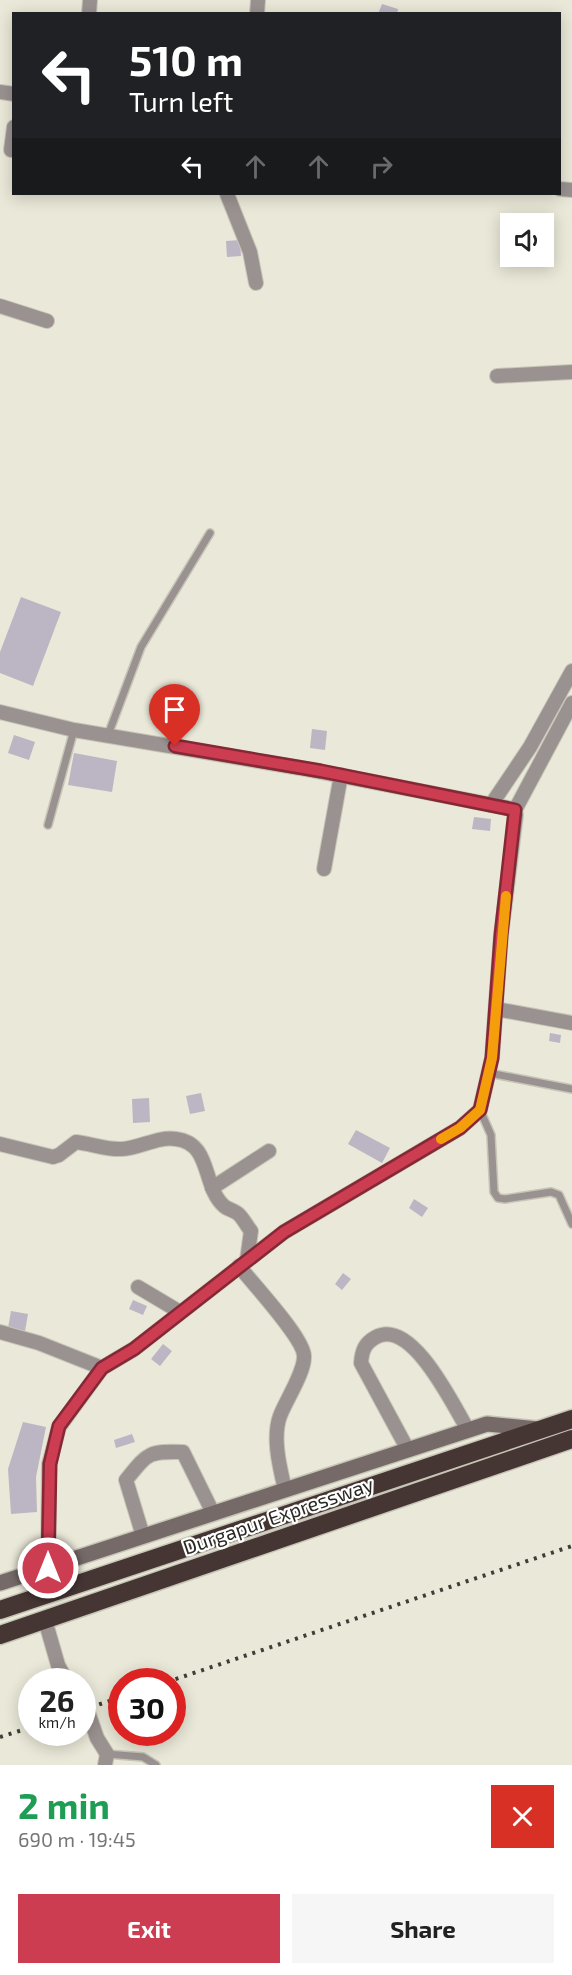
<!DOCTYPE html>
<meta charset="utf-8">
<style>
body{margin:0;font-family:"Exo 2",sans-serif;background:#f6f6f6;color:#222;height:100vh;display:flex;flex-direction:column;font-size:22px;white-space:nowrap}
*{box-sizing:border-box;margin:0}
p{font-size:20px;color:#767676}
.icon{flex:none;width:33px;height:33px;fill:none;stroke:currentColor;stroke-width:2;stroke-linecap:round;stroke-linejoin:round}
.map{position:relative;height:1765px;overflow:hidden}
.details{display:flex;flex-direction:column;background:#fff;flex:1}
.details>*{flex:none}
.banner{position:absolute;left:12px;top:12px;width:549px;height:183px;border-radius:0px;box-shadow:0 3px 15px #0003;background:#202124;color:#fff;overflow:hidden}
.tools{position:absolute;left:500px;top:213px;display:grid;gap:12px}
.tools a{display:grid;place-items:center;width:54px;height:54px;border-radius:0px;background:#fff;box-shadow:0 3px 15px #0003;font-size:30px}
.speed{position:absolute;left:18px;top:1668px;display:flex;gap:12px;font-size:30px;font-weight:700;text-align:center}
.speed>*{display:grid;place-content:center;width:78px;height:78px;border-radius:50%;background:#fff;box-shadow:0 3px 15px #0003;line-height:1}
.speed small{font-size:15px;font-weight:400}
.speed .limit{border:9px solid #d22;background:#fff;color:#111}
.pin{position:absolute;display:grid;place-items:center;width:51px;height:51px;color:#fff;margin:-62px -26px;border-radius:50% 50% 50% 0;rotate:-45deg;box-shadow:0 0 6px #0007}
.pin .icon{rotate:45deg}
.me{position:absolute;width:66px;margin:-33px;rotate:0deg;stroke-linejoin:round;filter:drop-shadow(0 0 4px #0008)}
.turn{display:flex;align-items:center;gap:21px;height:126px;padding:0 18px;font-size:27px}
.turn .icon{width:78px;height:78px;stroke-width:2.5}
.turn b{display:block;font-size:42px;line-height:51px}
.lanes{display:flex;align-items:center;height:57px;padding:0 18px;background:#0003;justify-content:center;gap:30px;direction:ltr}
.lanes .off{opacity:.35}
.round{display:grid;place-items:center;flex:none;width:63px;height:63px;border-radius:0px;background:#f6f6f6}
.overview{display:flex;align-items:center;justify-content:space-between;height:102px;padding:0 18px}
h1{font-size:36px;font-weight:700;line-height:45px;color:#1e9e55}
.primary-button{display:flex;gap:12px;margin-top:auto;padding:12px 18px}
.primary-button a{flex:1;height:69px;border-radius:0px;background:#cd3d51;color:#fff;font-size:24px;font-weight:700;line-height:69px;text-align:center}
.primary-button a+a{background:#f6f6f6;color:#222}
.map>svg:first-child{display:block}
.building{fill:#bcb5c3}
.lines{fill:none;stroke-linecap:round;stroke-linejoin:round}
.lane-casing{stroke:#c7c5b7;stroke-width:10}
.street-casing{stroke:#c7c5b7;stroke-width:16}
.secondary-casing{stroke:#c7c5b7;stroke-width:18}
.highway-casing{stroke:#c7c5b7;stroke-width:21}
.lane{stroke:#9a9291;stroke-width:7}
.street{stroke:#9a9291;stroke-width:14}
.secondary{stroke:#756a68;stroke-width:15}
.highway{stroke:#453634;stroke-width:18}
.rail{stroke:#3e3d37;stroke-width:4;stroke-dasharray:3 6;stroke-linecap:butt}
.route-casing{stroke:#852835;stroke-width:15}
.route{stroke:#cd3d51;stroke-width:10}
.slow{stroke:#f59e0b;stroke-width:10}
.labels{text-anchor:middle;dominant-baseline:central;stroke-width:4.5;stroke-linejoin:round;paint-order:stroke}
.street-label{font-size:20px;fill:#292823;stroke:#fff}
</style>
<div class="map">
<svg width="572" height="1765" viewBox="0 0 572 1765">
<rect width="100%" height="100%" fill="#eae8d8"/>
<!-- building -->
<g class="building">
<polygon points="382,4 398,9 397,14 378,14"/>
<polygon points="240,240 241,256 227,257 226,241"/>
<polygon points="21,597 61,612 33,686 0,673 0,652"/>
<polygon points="312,729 327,731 325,750 310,748"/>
<polygon points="14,735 35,742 29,760 8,753"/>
<polygon points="74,753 117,761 112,792 68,785"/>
<polygon points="474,817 491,819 490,831 472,829"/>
<polygon points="550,1033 561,1035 560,1043 549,1041"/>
<polygon points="201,1093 205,1111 190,1114 186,1096"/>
<polygon points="149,1098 150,1122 133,1123 132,1099"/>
<polygon points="356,1130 390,1148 382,1163 348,1144"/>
<polygon points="414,1199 428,1208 422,1217 409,1208"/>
<polygon points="343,1273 351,1279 342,1290 335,1284"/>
<polygon points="133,1300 147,1306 143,1315 129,1309"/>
<polygon points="11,1311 28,1314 25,1331 8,1328"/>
<polygon points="163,1344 172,1351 160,1366 151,1359"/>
<polygon points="23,1422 46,1427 36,1477 37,1512 11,1514 8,1469"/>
<polygon points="132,1434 135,1442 116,1448 114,1440"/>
</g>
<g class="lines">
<defs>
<g id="lane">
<polyline points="108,735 141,647 210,533"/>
<polyline points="48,825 74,730"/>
<polyline points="489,1073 572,1089"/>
<polyline points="480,1110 491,1135 494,1192 498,1198 505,1199 551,1192 559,1195 572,1224"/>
<polyline points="107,1754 143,1757 156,1765"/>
</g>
<g id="street">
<polyline points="89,14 90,0"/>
<polyline points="257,14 258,0"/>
<polyline points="0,92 14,94"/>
<polyline points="11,150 14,127"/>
<polyline points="560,189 572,190"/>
<polyline points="227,194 250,252 256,283"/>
<polyline points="0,306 47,321"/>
<polyline points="497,376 572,372"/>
<polyline points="0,712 74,730 300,768 513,809 516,815 501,935 492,1058 480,1110 460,1128 284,1232 134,1349 102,1368 59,1427 49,1464 48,1567"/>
<polyline points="491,805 530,747 572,671"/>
<polyline points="515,810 572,703"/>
<polyline points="324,869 341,775"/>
<polyline points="496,1009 572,1023"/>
<path d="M0 1144 53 1157 59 1155 76 1142C92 1144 107 1150 122 1149 140 1148 158 1136 176 1139 212 1143 202 1187 224 1206 227 1209 233 1210 237 1213 242 1216 246 1225 251 1231L247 1260"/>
<polyline points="212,1188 269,1151"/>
<path d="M239 1266C252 1283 304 1338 304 1356 305 1372 286 1400 280 1416 272 1438 280 1468 285 1490"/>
<polyline points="138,1287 180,1312"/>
<polyline points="0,1332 39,1343 102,1368"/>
<path d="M408 1450 361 1363C362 1350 365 1343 376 1337 412 1318 453 1405 468 1430"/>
<path d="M143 1536 126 1480C148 1453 148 1451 183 1452L213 1513"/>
<polyline points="45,1620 58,1665 67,1682"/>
<polyline points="82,1697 85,1701"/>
<polyline points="89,1715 97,1738 107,1754 105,1765"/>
</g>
<polyline id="secondary" points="0,1583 487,1424 538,1429"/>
<g id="highway">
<polyline points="0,1610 572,1419"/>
<polyline points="0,1635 572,1439"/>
</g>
</defs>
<!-- lane casing -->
<use href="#lane" class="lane-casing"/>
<!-- street casing -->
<use href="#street" class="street-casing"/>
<!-- secondary casing -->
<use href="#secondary" class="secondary-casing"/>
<!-- highway casing -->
<use href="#highway" class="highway-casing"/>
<!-- lane -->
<use href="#lane" class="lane"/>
<!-- street -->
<use href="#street" class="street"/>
<!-- secondary -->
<use href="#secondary" class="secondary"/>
<!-- highway -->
<use href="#highway" class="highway"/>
<!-- rail -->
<g class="rail">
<polyline points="167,1682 572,1546"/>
<polyline points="82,1710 122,1697"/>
<polyline points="0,1737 32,1727"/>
</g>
</g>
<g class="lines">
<defs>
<polyline id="route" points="48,1568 50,1464 59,1426 102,1368 134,1349 284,1232 460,1128 480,1110 492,1058 501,935 515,810 321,771 175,746"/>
</defs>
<!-- route casing -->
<use href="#route" class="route-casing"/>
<!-- route -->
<use href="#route" class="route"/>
<!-- slow -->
<polyline class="slow" points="441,1139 460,1128 480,1110 492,1058 506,896"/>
</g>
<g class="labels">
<!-- street labels -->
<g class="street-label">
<text transform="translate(278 1515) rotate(-19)">Durgapur Expressway</text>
</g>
</g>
</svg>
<div class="tools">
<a><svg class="icon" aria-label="sound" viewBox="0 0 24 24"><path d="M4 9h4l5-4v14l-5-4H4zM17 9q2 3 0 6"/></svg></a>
</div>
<div class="speed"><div>26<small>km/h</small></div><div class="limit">30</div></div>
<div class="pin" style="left:175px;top:746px;background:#d93025"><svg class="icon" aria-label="arrive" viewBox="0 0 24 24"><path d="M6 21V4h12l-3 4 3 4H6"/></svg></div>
<svg class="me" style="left:48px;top:1568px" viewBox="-20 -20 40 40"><circle r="17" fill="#cd3d51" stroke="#fff" stroke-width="3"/><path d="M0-11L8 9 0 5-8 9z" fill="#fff"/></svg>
<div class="banner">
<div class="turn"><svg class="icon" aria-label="left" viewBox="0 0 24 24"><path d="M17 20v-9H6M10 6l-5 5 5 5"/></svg><div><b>510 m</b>Turn left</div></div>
<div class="lanes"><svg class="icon" aria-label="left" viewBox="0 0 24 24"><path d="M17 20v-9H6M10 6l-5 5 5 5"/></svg><svg class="icon off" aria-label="ahead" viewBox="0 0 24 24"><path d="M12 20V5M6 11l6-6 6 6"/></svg><svg class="icon off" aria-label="ahead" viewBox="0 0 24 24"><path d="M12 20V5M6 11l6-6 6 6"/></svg><svg class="icon off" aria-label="right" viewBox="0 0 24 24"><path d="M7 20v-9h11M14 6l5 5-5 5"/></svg></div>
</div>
</div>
<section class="details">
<div class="overview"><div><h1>2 min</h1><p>690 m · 19:45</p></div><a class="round" style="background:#d93025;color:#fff"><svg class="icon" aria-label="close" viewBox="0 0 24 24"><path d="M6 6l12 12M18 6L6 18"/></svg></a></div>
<div class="primary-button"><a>Exit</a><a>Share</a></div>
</section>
